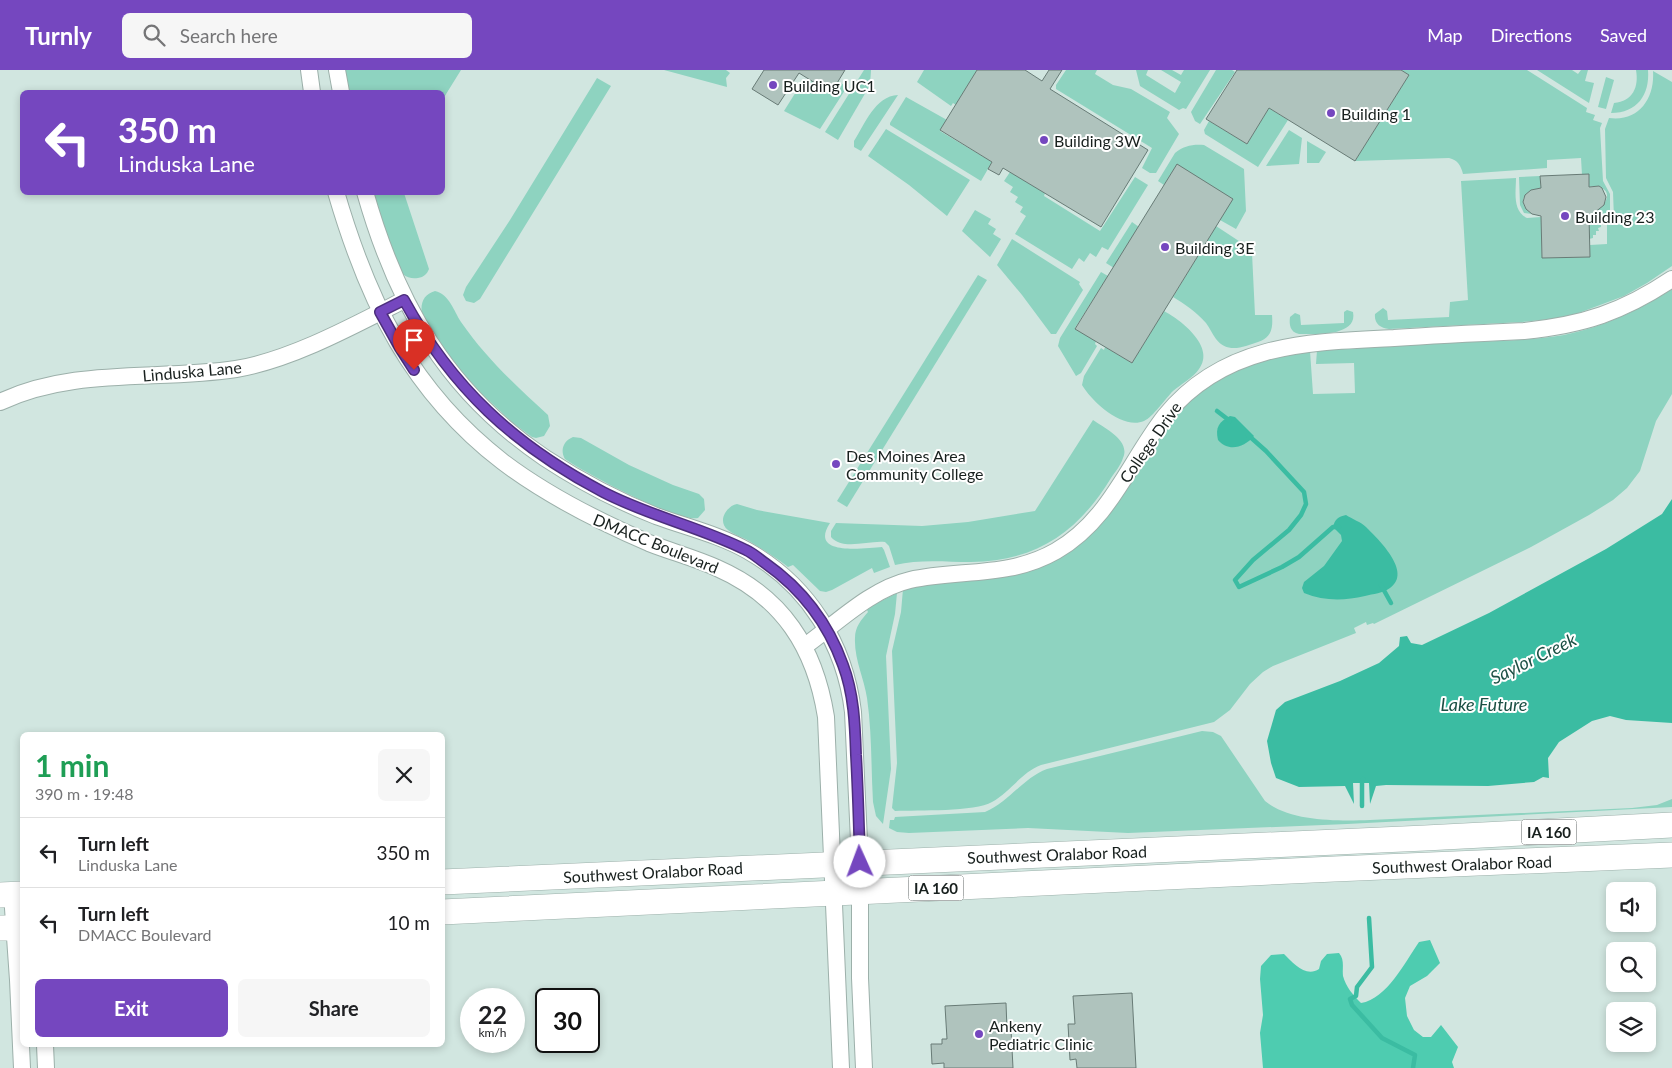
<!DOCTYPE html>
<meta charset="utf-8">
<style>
body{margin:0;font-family:Lato,sans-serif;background:#f6f6f6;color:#202124;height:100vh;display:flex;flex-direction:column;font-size:19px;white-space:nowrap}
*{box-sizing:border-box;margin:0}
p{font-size:16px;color:#757577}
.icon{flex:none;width:28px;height:28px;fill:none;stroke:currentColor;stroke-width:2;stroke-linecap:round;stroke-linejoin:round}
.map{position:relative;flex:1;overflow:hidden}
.details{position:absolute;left:20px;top:662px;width:425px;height:315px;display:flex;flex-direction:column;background:#fff;border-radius:8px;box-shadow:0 2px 8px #0003}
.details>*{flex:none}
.banner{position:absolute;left:20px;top:20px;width:425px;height:105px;border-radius:8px;box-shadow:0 2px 8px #0003;background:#7547bf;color:#fff;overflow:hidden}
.buttons{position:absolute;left:1606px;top:812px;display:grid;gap:10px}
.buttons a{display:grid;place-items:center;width:50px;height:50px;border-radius:8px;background:#fff;box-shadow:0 2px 8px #0003;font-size:25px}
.speed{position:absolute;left:460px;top:918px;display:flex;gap:10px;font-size:25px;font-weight:700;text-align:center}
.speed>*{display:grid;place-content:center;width:65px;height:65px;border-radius:50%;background:#fff;box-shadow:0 2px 8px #0003;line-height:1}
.speed small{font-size:12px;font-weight:400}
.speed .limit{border:2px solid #111;border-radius:8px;background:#fff;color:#111}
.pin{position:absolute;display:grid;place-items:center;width:42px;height:42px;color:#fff;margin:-51px -21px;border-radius:50% 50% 50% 0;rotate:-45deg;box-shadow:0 0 5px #0007}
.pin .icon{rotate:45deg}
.me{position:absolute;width:55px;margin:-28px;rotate:358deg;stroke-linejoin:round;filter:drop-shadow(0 0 4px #0008)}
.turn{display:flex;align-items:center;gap:18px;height:105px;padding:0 15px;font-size:22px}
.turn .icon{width:65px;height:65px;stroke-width:2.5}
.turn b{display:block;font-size:35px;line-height:42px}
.round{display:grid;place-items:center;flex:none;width:52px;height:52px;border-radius:8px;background:#f6f6f6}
.summary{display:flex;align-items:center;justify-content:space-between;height:85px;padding:0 15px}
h1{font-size:30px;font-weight:700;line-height:38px;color:#1e9e55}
.primary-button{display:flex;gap:10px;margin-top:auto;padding:10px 15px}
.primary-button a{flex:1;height:58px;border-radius:8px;background:#7547bf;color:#fff;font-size:20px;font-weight:700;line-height:58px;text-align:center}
.primary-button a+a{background:#f6f6f6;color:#202124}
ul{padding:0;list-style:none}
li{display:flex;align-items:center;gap:15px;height:70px;padding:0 15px;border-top:1px solid #e0e0e0}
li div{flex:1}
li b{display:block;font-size:19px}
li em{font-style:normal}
header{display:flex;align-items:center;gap:30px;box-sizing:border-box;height:70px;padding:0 25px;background:#7547bf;color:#fff}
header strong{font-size:24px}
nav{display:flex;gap:28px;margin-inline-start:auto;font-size:18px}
.search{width:350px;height:45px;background:#f6f6f6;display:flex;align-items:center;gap:12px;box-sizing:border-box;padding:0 18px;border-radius:8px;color:#757577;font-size:19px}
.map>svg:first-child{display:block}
.green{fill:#8ed3c0}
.forest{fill:#4eccb0}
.water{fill:#3bbca2}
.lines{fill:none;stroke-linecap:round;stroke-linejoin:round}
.stream{stroke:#3bbca2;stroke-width:4.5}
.building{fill:#afc3bd;stroke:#687b76}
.street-casing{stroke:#9cb0aa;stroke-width:18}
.primary-casing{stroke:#9cb0aa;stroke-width:26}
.street{stroke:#fff;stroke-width:16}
.primary{stroke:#fff;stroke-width:25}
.route-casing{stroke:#4c2e7c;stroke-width:12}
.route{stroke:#7547bf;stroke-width:9}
.poi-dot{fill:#7547bf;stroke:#fff;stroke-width:2}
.labels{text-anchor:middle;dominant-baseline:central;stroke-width:4;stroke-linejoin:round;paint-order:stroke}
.shield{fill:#fff;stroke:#5d6362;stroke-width:1}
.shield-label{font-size:15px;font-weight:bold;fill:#18201e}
.poi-label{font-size:16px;fill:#18201e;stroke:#fff;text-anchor:start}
.street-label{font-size:16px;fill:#18201e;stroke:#fff}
.water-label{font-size:18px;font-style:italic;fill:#1b5044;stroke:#fff}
</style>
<header>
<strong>Turnly</strong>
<div class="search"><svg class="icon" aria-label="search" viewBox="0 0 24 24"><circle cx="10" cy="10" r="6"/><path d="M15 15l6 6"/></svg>Search here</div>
<nav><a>Map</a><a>Directions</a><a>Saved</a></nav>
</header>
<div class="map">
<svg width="1672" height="998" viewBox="0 0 1672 998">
<rect width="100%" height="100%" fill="#d1e6e0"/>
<!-- green -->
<g class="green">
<polygon points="344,0 461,0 443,29 442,22 348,22"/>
<polygon points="664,0 726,0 730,3 726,8 727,17"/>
<polygon points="864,0 871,0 870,15 838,70 825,62"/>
<polygon points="924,0 977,0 956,35 953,33 951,36 917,12"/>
<polygon points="1066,0 1097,0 1095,4 1113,15 1131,19 1170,42 1167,48 1179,64 1156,103 1150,103 1142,98 1152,78 1056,19 1056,15"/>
<polygon points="1136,0 1148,0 1146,5 1175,23 1181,12 1161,0 1172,0 1181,5 1184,0 1210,0 1186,39 1183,38 1179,40 1140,16"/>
<polygon points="1216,0 1232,0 1235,2 1200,54 1195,51 1191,42"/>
<path d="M1401 0H1527L1587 38 1586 42 1595 45 1593 50 1602 53 1600 58 1603 111 1610 124V146H1607V150H1604V154H1601V157L1598 158 1599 161H1596V165H1593V168L1589 169V146L1593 145 1595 140C1604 138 1613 124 1602 118 1598 115 1593 116 1589 117V105H1582L1581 88 1547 90V98L1463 104C1461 96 1458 90 1449 88L1355 91 1409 5Z"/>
<polygon points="1537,0 1572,0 1578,4 1581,0 1588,0 1585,11 1594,13 1589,33"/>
<path d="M1636 0H1648C1650 25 1637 43 1611 43L1614 33C1633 31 1639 17 1636 0Z"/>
<path d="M1653 1 1672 12V196L1647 213 1624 226 1576 244 1552 249 1522 252 1389 259C1380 258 1374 253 1375 244L1383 238 1387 241 1388 250 1449 247 1450 232 1468 230 1461 111 1516 108C1516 121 1512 141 1527 148L1541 147 1542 188 1590 187V175L1607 174V154H1610V150L1614 149 1613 122 1606 108 1605 59 1609 48C1639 52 1655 28 1653 1Z"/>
<polygon points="1606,7 1614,10 1606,39 1598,37"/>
<polygon points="597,8 611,16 480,229 474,233 466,231 463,225 466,217 510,150"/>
<polygon points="804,9 807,11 808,9 838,11 847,17 820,59 784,41"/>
<path d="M898 25 861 81 854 77V71C865 54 875 26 898 25Z"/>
<polygon points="906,27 947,50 940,61 992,92 981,111 890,55 890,53"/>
<polygon points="1269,38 1288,50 1258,97 1205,64 1204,60 1209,51 1247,74"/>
<polygon points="886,59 970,110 947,146 909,115 868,86"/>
<polygon points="1289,60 1302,68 1299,94 1266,96"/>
<polygon points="1307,71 1326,82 1319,93 1307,93"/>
<path d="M1204 75 1244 99 1246 141 1236 159 1220 150 1177 95 1164 115 1158 111 1175 83C1183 76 1193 74 1204 75Z"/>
<polygon points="1010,102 1045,123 1044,126 1100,161 1135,107 1148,115 1108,180 1102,177 1096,187 1090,183 1084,192 1079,188 1072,199 1015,164 1026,146 1020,142 1023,137 1015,132 1018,127 1010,122 1013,117 1004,111"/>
<path d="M1540 106 1541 119C1523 121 1516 132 1532 144L1524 143 1520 135 1519 107Z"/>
<path d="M373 123H404L429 199C427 204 424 207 418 208 413 209 407 208 403 204 395 196 377 137 373 123Z"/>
<polygon points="975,140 991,149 988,154 996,159 993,164 1001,169 990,187 962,161"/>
<polygon points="1132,152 1139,157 1114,198 1106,193"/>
<path d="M1216 156 1248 177 1249 183H1252L1255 245H1272C1273 258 1272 267 1258 272 1244 277 1227 284 1216 269 1212 264 1210 258 1206 253 1196 242 1185 234 1173 227Z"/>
<polygon points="1012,169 1080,212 1079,214 1083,220 1056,264 1051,264 1022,225 997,195"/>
<polygon points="1101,202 1108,206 1075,258 1096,271 1095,274 1097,276 1081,303 1076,306 1058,276 1060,268"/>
<polygon points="978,205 987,210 847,437 837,431"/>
<path d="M1672 219V324L1656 351 1640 401 1627 418 1613 430 1589 445 1531 477 1374 554 1373 553 1367 555 1366 552 1354 558 1356 563 1273 596 1263 602 1250 614 1230 640 1214 652 1041 695C1022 702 1010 722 992 732 975 742 918 740 895 741L892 738 897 693 892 581 901 542 903 519 930 514 982 509 1054 488 1159 363 1196 323 1246 294 1310 281 1313 324 1355 323 1354 293 1316 294 1317 280C1364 277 1411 275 1458 272 1493 271 1529 271 1564 265 1603 257 1639 240 1672 219Z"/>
<path d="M435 221C449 224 454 241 461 252 486 288 516 316 548 345L550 356 544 366 536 368 532 367 513 353 481 323 461 301 443 277 422 244C420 233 424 224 435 221Z"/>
<path d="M1347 240 1353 242C1358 267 1314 264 1299 264 1290 262 1289 255 1290 247L1295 243 1300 245 1301 255 1344 253V242Z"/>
<path d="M1164 241C1181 250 1216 277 1199 299 1193 308 1181 314 1173 321 1165 329 1153 347 1144 351 1123 360 1092 332 1082 315L1084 306 1101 278 1104 280 1105 277 1132 293Z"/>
<path d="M1093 350C1104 358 1131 370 1123 388 1121 395 1115 402 1111 408 1078 462 1037 491 971 492 946 492 919 489 895 495L889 476 885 472C869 470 843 481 831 467V461L836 453 922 456 968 452 1035 441Z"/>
<path d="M573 367 581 368 629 395 673 415 699 424 704 429 705 440 698 448C678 453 585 403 565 389 560 381 563 371 573 367Z"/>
<path d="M737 434 757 440 830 453C808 487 865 478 882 477L884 480 890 497 874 503 872 498 832 520 826 522 820 521 793 495 788 497C775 487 762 479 749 471 742 467 734 465 728 460 717 452 726 436 737 434Z"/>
<path d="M897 523 895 544 886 586 891 699 883 754 876 746 873 732C871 698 872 662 867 628 864 608 854 589 855 568 855 557 861 550 868 542L867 540 875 534Z"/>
<path d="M1202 661 1213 662 1221 666 1265 731C1290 752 1339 751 1370 750L1632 738 1657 735 1672 729V737L1347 754 1128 763 1028 758 909 763 897 762 889 758 890 750H894L895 747 985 742C1009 732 1023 708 1047 699Z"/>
</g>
<!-- forest -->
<path class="forest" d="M1430 870 1440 893 1427 906 1410 916 1405 928 1407 946 1414 960 1423 967H1431L1441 955 1458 977 1452 992 1454 998H1263L1260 963 1263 945 1260 909 1261 896 1271 885 1284 884C1293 893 1306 908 1319 899L1321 891 1327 884 1339 883C1345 890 1342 898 1343 906 1346 917 1353 925 1361 933 1387 929 1405 892 1419 872Z"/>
<!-- water -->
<g class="water">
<path d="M1230 346 1235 347 1254 366C1244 378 1228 382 1218 370 1215 357 1219 352 1230 346Z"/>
<polygon points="1672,429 1672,653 1626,650 1610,646 1592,651 1559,672 1548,688 1549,708 1543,707 1534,712 1488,716 1386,715 1376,716 1370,734 1369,713 1353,713 1354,734 1345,716 1299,717 1276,708 1271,693 1267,671 1276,640 1285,632 1340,611 1379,593 1399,576 1400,567 1407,566 1411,573 1422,575 1489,543 1606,479 1662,444"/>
<path d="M1346 445C1352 449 1361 452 1366 457 1378 469 1413 502 1390 518 1383 523 1373 524 1365 526 1343 531 1324 531 1304 523L1302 518 1304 512 1324 496 1342 471 1341 465 1333 457C1335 449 1338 447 1346 445Z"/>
</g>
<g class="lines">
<!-- stream -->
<g class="stream">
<polyline points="1217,341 1230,351"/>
<polyline points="1248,365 1266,381 1304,422 1306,434 1301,445 1289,460 1253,490 1235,510 1239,517 1282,497 1299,487 1333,457 1339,457"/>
<polyline points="1381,515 1391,533"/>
<polyline points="1362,736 1362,712 1363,709"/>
<polyline points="1369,848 1372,897 1357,917 1356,926 1350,929 1352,935 1382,968 1415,985 1413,998"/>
</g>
</g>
<!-- building -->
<g class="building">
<polygon points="764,0 845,0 831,23 799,3 778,35 752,19"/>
<polygon points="977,0 1025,0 1042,11 1049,0 1062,0 1050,19 1148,80 1101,157 1003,98 999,105 988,99 992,92 940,60"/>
<polygon points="1237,0 1401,0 1409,5 1355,91 1269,38 1247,74 1206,49"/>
<polygon points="1177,94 1233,129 1132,293 1075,259"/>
<polygon points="1589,104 1589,117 1599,116 1602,118 1606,127 1604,135 1589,147 1590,187 1542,188 1541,146 1532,144 1526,139 1523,132 1525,125 1531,120 1541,118 1540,106"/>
<polygon points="1132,923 1136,998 1077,998 1076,989 1070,990 1068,954 1075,954 1073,926"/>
<polygon points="1006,933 1007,959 1011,959 1013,998 944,998 944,993 932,994 931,974 942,974 942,969 947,969 945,936"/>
</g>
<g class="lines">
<defs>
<g id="street">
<polyline points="309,0 312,22"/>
<polyline points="337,0 341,22"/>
<path d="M336 122C368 232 411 321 503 392 548 426 598 451 649 473 672 482 695 488 717 498 783 527 815 578 826 647L841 998"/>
<path d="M365 122C397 235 447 322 545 388 580 411 618 431 656 446 686 457 720 465 748 481 808 515 845 574 853 642L860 792V908L864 998"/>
<path d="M0 332C74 297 158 311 236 299 291 290 355 255 404 230"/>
<path d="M805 576C837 553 871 519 910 510 960 499 1009 508 1056 481 1110 450 1129 392 1165 346 1224 273 1309 272 1394 268 1437 265 1480 263 1524 261 1583 255 1623 242 1672 209"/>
<polyline points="12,824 18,910 22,998"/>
<polyline points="45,975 46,998"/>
</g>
<g id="primary">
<polyline points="442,812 1425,768 1672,755"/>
<polyline points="0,825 22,824"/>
<polyline points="442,842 1334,799 1672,785"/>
<polyline points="0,858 22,858"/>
</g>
</defs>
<!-- street casing -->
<use href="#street" class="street-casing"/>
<!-- primary casing -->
<use href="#primary" class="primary-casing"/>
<!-- street -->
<use href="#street" class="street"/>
<!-- primary -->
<use href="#primary" class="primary"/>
</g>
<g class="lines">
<defs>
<path id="route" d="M414 300 400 278 380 242 404 230C452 318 514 375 603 422 649 446 700 457 746 480 753 483 759 489 765 493 802 519 828 553 843 595 854 624 855 655 856 685 858 721 859 756 860 792"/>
</defs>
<!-- route casing -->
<use href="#route" class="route-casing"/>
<!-- route -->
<use href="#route" class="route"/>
</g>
<!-- markers -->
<g class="poi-dot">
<circle cx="773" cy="15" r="5"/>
<circle cx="1331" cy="43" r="5"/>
<circle cx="1044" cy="70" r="5"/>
<circle cx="1565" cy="146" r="5"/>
<circle cx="1165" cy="177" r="5"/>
<circle cx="836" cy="394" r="5"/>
<circle cx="979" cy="964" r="5"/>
</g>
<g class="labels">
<!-- shield labels -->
<g class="shield">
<rect x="1521.5" y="749.5" width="55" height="25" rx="4"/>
<rect x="908.5" y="805.5" width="55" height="25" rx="4"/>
</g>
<g class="shield-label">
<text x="1549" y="762">IA 160</text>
<text x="936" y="818">IA 160</text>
</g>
<!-- poi labels -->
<g class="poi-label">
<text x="783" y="15">Building UC1</text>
<text x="1341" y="43">Building 1</text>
<text x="1054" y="70">Building 3W</text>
<text x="1575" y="146">Building 23</text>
<text x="1175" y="177">Building 3E</text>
<text x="846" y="385">Des Moines Area<tspan x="846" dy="18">Community College</tspan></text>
<text x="989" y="955">Ankeny<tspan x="989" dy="18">Pediatric Clinic</tspan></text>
</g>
<!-- street labels -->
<g class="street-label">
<text transform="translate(192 301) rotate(-5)">Linduska Lane</text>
<text transform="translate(1150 372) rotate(-55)">College Drive</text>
<text transform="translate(656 473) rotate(22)">DMACC Boulevard</text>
<text transform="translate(1057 784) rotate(-2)">Southwest Oralabor Road</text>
<text transform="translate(1462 794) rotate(-2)">Southwest Oralabor Road</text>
<text transform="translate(653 802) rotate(-3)">Southwest Oralabor Road</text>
</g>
<!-- water labels -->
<g class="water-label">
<text transform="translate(1533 588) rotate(-26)">Saylor Creek</text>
<text x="1484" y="634">Lake Future</text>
</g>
</g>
</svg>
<div class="buttons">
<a><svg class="icon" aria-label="sound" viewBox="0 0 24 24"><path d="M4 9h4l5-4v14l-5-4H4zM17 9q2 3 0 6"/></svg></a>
<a><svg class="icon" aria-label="search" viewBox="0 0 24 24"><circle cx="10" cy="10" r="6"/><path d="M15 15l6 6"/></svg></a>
<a><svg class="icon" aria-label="layers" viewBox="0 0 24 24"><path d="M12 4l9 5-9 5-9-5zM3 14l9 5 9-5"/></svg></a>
</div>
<div class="speed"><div>22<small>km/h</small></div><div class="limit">30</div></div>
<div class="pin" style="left:414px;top:300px;background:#d93025"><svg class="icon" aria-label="arrive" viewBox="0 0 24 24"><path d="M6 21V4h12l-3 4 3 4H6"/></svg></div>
<svg class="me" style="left:860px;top:792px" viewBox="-20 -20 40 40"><circle r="19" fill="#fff"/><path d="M0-13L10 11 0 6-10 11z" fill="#7547bf"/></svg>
<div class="banner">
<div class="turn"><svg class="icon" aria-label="left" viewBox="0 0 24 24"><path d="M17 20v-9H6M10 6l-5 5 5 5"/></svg><div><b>350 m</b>Linduska Lane</div></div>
</div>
<section class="details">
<div class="summary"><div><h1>1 min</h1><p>390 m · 19:48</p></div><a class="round"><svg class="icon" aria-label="close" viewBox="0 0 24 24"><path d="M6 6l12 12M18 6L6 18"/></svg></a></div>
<ul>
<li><svg class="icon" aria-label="left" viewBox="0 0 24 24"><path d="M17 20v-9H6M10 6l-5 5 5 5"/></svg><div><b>Turn left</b><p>Linduska Lane</p></div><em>350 m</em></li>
<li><svg class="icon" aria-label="left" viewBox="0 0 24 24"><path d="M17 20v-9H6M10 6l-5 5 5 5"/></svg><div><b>Turn left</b><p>DMACC Boulevard</p></div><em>10 m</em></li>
</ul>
<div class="primary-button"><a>Exit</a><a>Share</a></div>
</section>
</div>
